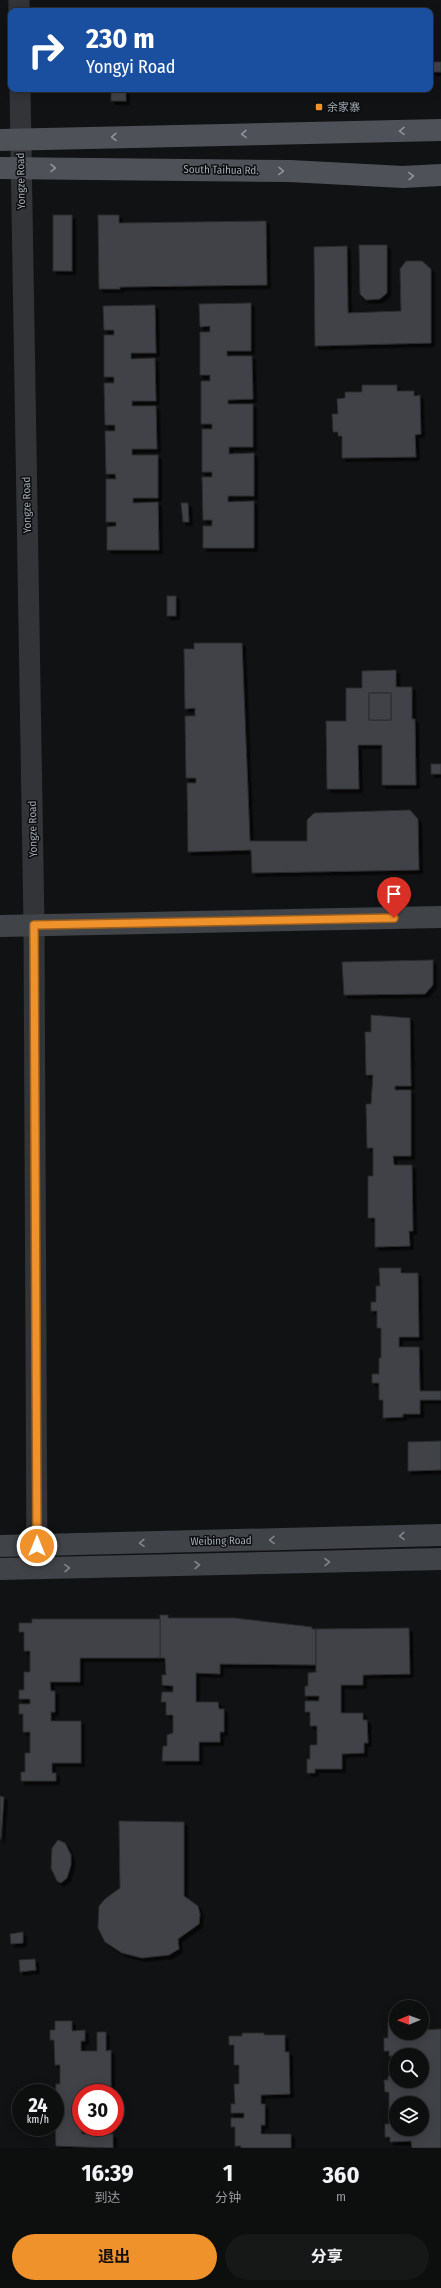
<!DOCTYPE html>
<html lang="zh">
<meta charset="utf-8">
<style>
body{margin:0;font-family:"Fira Sans Condensed","Noto Sans SC",sans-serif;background:#161717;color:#f1f3f6;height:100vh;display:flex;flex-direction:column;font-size:15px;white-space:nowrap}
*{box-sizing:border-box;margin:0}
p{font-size:13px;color:#9a9c9e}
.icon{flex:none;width:22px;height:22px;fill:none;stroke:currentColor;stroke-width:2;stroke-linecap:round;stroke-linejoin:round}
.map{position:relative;height:2148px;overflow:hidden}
.details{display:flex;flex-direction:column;background:#0d0e0e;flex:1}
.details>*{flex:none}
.top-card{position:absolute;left:8px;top:8px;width:425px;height:84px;border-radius:8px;box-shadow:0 2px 10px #0003,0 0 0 1px #2d2e2e;background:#1a4fa0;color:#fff;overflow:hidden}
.needle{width:26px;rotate:269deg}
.buttons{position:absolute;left:389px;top:2000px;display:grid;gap:8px}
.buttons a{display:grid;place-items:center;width:40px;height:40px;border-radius:50%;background:#0d0e0e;box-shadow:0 2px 10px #0003,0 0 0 1px #2d2e2e;font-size:20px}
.speed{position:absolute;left:12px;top:2084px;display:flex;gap:8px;font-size:20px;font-weight:700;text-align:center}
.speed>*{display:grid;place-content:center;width:52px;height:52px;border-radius:50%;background:#0d0e0e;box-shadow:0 2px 10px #0003,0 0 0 1px #2d2e2e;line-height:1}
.speed small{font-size:10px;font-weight:400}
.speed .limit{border:6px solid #d22;background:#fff;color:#111}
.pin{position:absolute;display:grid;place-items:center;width:34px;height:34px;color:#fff;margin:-41px -17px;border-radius:50% 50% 50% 0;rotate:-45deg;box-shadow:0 0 4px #0007}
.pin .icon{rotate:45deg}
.me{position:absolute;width:44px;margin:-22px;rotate:0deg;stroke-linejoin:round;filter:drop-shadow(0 0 3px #0008)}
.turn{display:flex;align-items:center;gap:14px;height:84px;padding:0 12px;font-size:18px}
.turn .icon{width:52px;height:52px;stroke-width:2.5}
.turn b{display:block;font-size:28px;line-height:34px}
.eta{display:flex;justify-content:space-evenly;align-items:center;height:68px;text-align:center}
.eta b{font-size:24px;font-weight:700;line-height:28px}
.primary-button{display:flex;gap:8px;margin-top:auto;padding:8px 12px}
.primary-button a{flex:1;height:46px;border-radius:24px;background:#f0922c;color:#111;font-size:16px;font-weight:700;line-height:46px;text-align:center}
.primary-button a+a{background:#161717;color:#f1f3f6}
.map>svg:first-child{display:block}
.building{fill:#404246;stroke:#2b2c2f;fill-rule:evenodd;filter:url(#shadow)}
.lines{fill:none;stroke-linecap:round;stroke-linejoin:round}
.street{stroke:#323438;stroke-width:21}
.secondary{stroke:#404348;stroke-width:22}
.primary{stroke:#4e5157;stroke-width:22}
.oneway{stroke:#8e949d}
.oneway2{stroke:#80868e}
.route-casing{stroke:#9c5f1d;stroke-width:10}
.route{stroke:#f0922c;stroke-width:7}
.poi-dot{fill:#f0922c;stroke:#0c0d0e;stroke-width:1.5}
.labels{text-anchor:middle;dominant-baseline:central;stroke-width:3;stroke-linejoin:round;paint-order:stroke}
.poi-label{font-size:11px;fill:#a3aab4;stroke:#0c0d0e;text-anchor:start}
.street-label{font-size:11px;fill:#a3aab4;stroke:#0c0d0e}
</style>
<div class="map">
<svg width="441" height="2148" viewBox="0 0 441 2148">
<defs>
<filter id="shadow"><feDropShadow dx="3.5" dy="3.5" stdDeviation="0" flood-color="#0009"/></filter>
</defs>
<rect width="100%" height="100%" fill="#111213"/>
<!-- building -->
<g class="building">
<rect x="430" y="62" width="11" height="10"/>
<rect x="111" y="91" width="15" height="10"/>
<rect x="53" y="215" width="19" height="56"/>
<polygon points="98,215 119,215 119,223 266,221 267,285 120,287 120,289 99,289"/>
<polygon points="359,245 387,245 387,293 380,299 366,300 360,294"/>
<polygon points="347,246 348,313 401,311 400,269 406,261 422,261 431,269 431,343 315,346 314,247"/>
<polygon points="251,303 251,351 227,351 227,356 252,356 253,399 228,400 228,404 253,404 253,447 229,447 229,454 254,453 254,496 228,496 228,502 254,501 254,548 203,548 203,526 212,526 212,520 203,520 202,477 212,477 212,472 202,472 202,429 212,429 212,424 201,424 201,381 210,381 210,375 200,375 200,332 210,332 210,326 200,327 199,304"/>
<polygon points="155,305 156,353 131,353 131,359 155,358 156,401 132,401 132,406 156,406 157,449 132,449 132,455 158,455 158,498 133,498 133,503 158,502 159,550 107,550 107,527 116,526 116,522 106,522 106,479 116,479 115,474 106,474 105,431 115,431 115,425 105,425 104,383 114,383 114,377 104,377 104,335 114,335 114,330 104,330 103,306"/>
<polygon points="362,385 397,385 397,391 414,391 414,396 420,395 421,434 415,435 416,457 342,458 342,436 338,436 338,432 333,432 332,414 338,414 337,399 345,398 345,392 362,392"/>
<polygon points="181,503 188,503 189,522 183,522"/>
<rect x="167" y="596" width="9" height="20"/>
<polygon points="194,643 242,643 250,841 307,841 307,820 314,813 410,810 418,819 419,870 252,873 251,850 188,852 187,783 196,783 196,778 186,778 185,716 195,716 195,708 185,709 184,649 194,649"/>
<path d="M396 670V687H412V719H415L416 785H382V745H358L359 789H327L326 721H346V688H362V671ZM369 693H391V720H369Z"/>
<rect x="369" y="693" width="22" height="27"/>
<rect x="431" y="764" width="10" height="10"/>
<polygon points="433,960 433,985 425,994 344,995 342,962"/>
<polygon points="371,1015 410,1018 411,1086 395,1086 395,1090 411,1090 411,1156 393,1156 394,1165 412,1165 413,1231 409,1231 410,1246 375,1247 375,1218 368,1218 368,1176 373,1176 373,1148 367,1148 366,1104 371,1104 373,1075 366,1075 365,1032 371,1032"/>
<polygon points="379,1268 401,1268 401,1273 418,1273 419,1337 399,1337 399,1347 419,1347 420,1391 441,1391 441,1400 420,1400 420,1414 403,1414 403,1417 383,1418 383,1400 379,1400 379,1383 372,1383 372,1374 379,1374 379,1358 381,1358 381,1328 377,1328 377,1311 371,1311 371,1302 376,1302 376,1286 380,1286"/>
<polygon points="441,1441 441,1470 408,1471 408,1442"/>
<polygon points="160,1615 168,1615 168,1618 234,1618 312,1627 312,1629 316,1629 316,1665 220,1664 220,1674 196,1673 196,1702 218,1702 219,1709 224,1709 224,1732 220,1732 220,1742 199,1742 199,1761 162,1761 163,1746 167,1746 167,1735 173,1733 173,1715 166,1715 166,1702 161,1702 162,1692 173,1692 173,1686 162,1685 162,1675 166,1675 165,1658 160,1658"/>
<polygon points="32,1619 160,1619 160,1658 80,1658 80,1682 50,1682 51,1691 55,1691 55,1712 51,1712 51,1721 81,1721 81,1763 52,1763 52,1773 56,1773 56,1781 21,1781 21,1772 25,1772 25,1753 30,1753 30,1732 23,1732 23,1714 19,1714 19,1704 30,1704 30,1699 19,1699 19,1690 24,1690 24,1672 30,1672 30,1651 24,1651 24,1632 19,1632 19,1623 32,1623"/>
<polygon points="409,1628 410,1674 363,1675 363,1685 341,1685 341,1713 363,1713 363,1720 367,1720 368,1743 364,1743 364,1753 342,1754 342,1769 315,1769 315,1773 307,1773 307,1759 310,1759 310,1745 317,1745 317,1726 310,1726 310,1712 305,1712 305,1701 319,1701 319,1696 305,1696 305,1686 308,1686 308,1673 316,1672 316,1629"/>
<polygon points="0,1796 4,1797 1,1839 0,1839"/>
<polygon points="119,1821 184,1822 184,1896 198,1906 200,1914 199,1924 178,1939 179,1949 169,1955 142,1958 122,1953 105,1942 98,1928 99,1906 105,1899 120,1888"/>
<polygon points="58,1840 65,1843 71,1855 71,1865 67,1878 61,1883 57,1881 51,1868 52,1848"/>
<polygon points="23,1932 23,1943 11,1944 10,1934"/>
<polygon points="35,1959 36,1970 20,1972 19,1960"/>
<polygon points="55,2021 72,2021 72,2031 85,2030 85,2041 81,2041 81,2051 97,2051 97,2032 106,2032 106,2051 111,2050 111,2093 81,2093 81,2127 82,2134 113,2134 113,2148 56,2146 55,2118 64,2118 64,2112 55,2113 56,2084 60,2084 60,2065 55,2065 54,2040 50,2040 50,2030 55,2030"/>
<path d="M388 2022H396V2033H422V2030L441 2029V2148H412L411 2141 390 2142V2137H385V2124H389V2092H385L384 2080H388V2076L396 2075V2081H422V2055L389 2056V2051H384V2038H388ZM396 2103H422V2129H396Z"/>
<polygon points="242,2033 264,2033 264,2035 285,2035 285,2052 289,2052 290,2094 261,2095 261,2104 265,2104 265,2125 261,2125 261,2134 291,2134 291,2148 241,2148 241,2146 235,2146 235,2127 231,2127 231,2118 244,2118 244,2113 231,2113 231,2104 235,2104 234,2084 239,2084 239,2065 234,2065 234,2045 229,2045 229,2036 242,2036"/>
</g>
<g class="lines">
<!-- street -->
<g class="street">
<polyline points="19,0 19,11"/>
<polyline points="20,89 34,925 37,1568"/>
</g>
<!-- secondary -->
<g class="secondary">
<polyline points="0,926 441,917"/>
<polyline points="0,1546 441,1535"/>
<polyline points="0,1569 441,1559"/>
</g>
<!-- primary -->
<g class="primary">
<polyline points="0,140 441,130"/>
<polyline points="0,168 290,171 403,177 441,175"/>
</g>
</g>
<!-- one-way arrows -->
<defs><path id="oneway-chevron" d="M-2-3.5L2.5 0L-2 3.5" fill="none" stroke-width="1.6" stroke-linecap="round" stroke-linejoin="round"/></defs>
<g class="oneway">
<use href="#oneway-chevron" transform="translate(402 131) rotate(179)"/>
<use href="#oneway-chevron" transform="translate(244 134) rotate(179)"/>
<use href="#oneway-chevron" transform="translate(114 137) rotate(179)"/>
<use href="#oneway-chevron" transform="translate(53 168) rotate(1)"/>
<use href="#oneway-chevron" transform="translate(281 171) rotate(1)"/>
<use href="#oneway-chevron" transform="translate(411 176) rotate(-2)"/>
</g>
<g class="oneway2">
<use href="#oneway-chevron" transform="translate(402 1536) rotate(179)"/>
<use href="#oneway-chevron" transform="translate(272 1540) rotate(179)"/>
<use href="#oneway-chevron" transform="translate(142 1543) rotate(179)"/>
<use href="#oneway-chevron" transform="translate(327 1562) rotate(-1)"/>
<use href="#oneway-chevron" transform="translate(197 1565) rotate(-1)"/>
<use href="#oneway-chevron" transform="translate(67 1568) rotate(-1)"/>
</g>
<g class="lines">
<defs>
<polyline id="route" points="37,1546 34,925 394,918"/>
</defs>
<!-- route casing -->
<use href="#route" class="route-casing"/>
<!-- route -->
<use href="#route" class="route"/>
</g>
<!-- markers -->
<rect class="poi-dot" x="315" y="103" width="8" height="8" rx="2"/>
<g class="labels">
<!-- poi labels -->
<g class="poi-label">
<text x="327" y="107">余家寨</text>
</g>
<!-- street labels -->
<g class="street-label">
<text transform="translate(221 170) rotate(1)">South Taihua Rd.</text>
<text transform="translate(21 181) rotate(-91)">Yongze Road</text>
<text transform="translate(27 505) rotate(-91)">Yongze Road</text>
<text transform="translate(33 829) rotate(-91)">Yongze Road</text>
<text transform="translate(221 1541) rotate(-1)">Weibing Road</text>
</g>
</g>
</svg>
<div class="buttons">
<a><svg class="needle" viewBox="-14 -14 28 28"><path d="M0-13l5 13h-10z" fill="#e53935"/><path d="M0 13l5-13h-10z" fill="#9a9c9e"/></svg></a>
<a><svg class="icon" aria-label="search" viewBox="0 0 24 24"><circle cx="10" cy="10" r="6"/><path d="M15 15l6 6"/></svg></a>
<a><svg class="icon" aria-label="layers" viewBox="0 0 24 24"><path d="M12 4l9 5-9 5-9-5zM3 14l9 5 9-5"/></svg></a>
</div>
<div class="speed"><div>24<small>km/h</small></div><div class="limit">30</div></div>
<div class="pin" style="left:394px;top:918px;background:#d93025"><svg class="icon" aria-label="arrive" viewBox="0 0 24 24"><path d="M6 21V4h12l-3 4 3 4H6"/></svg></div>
<svg class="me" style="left:37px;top:1546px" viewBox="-20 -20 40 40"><circle r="17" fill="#f0922c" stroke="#fff" stroke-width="3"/><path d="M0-11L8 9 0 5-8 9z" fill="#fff"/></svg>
<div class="top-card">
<div class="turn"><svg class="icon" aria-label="right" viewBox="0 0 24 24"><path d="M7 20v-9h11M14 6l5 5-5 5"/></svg><div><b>230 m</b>Yongyi Road</div></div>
</div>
</div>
<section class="details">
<div class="eta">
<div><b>16:39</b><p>到达</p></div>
<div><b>1</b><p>分钟</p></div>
<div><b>360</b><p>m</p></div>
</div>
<div class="primary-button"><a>退出</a><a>分享</a></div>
</section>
